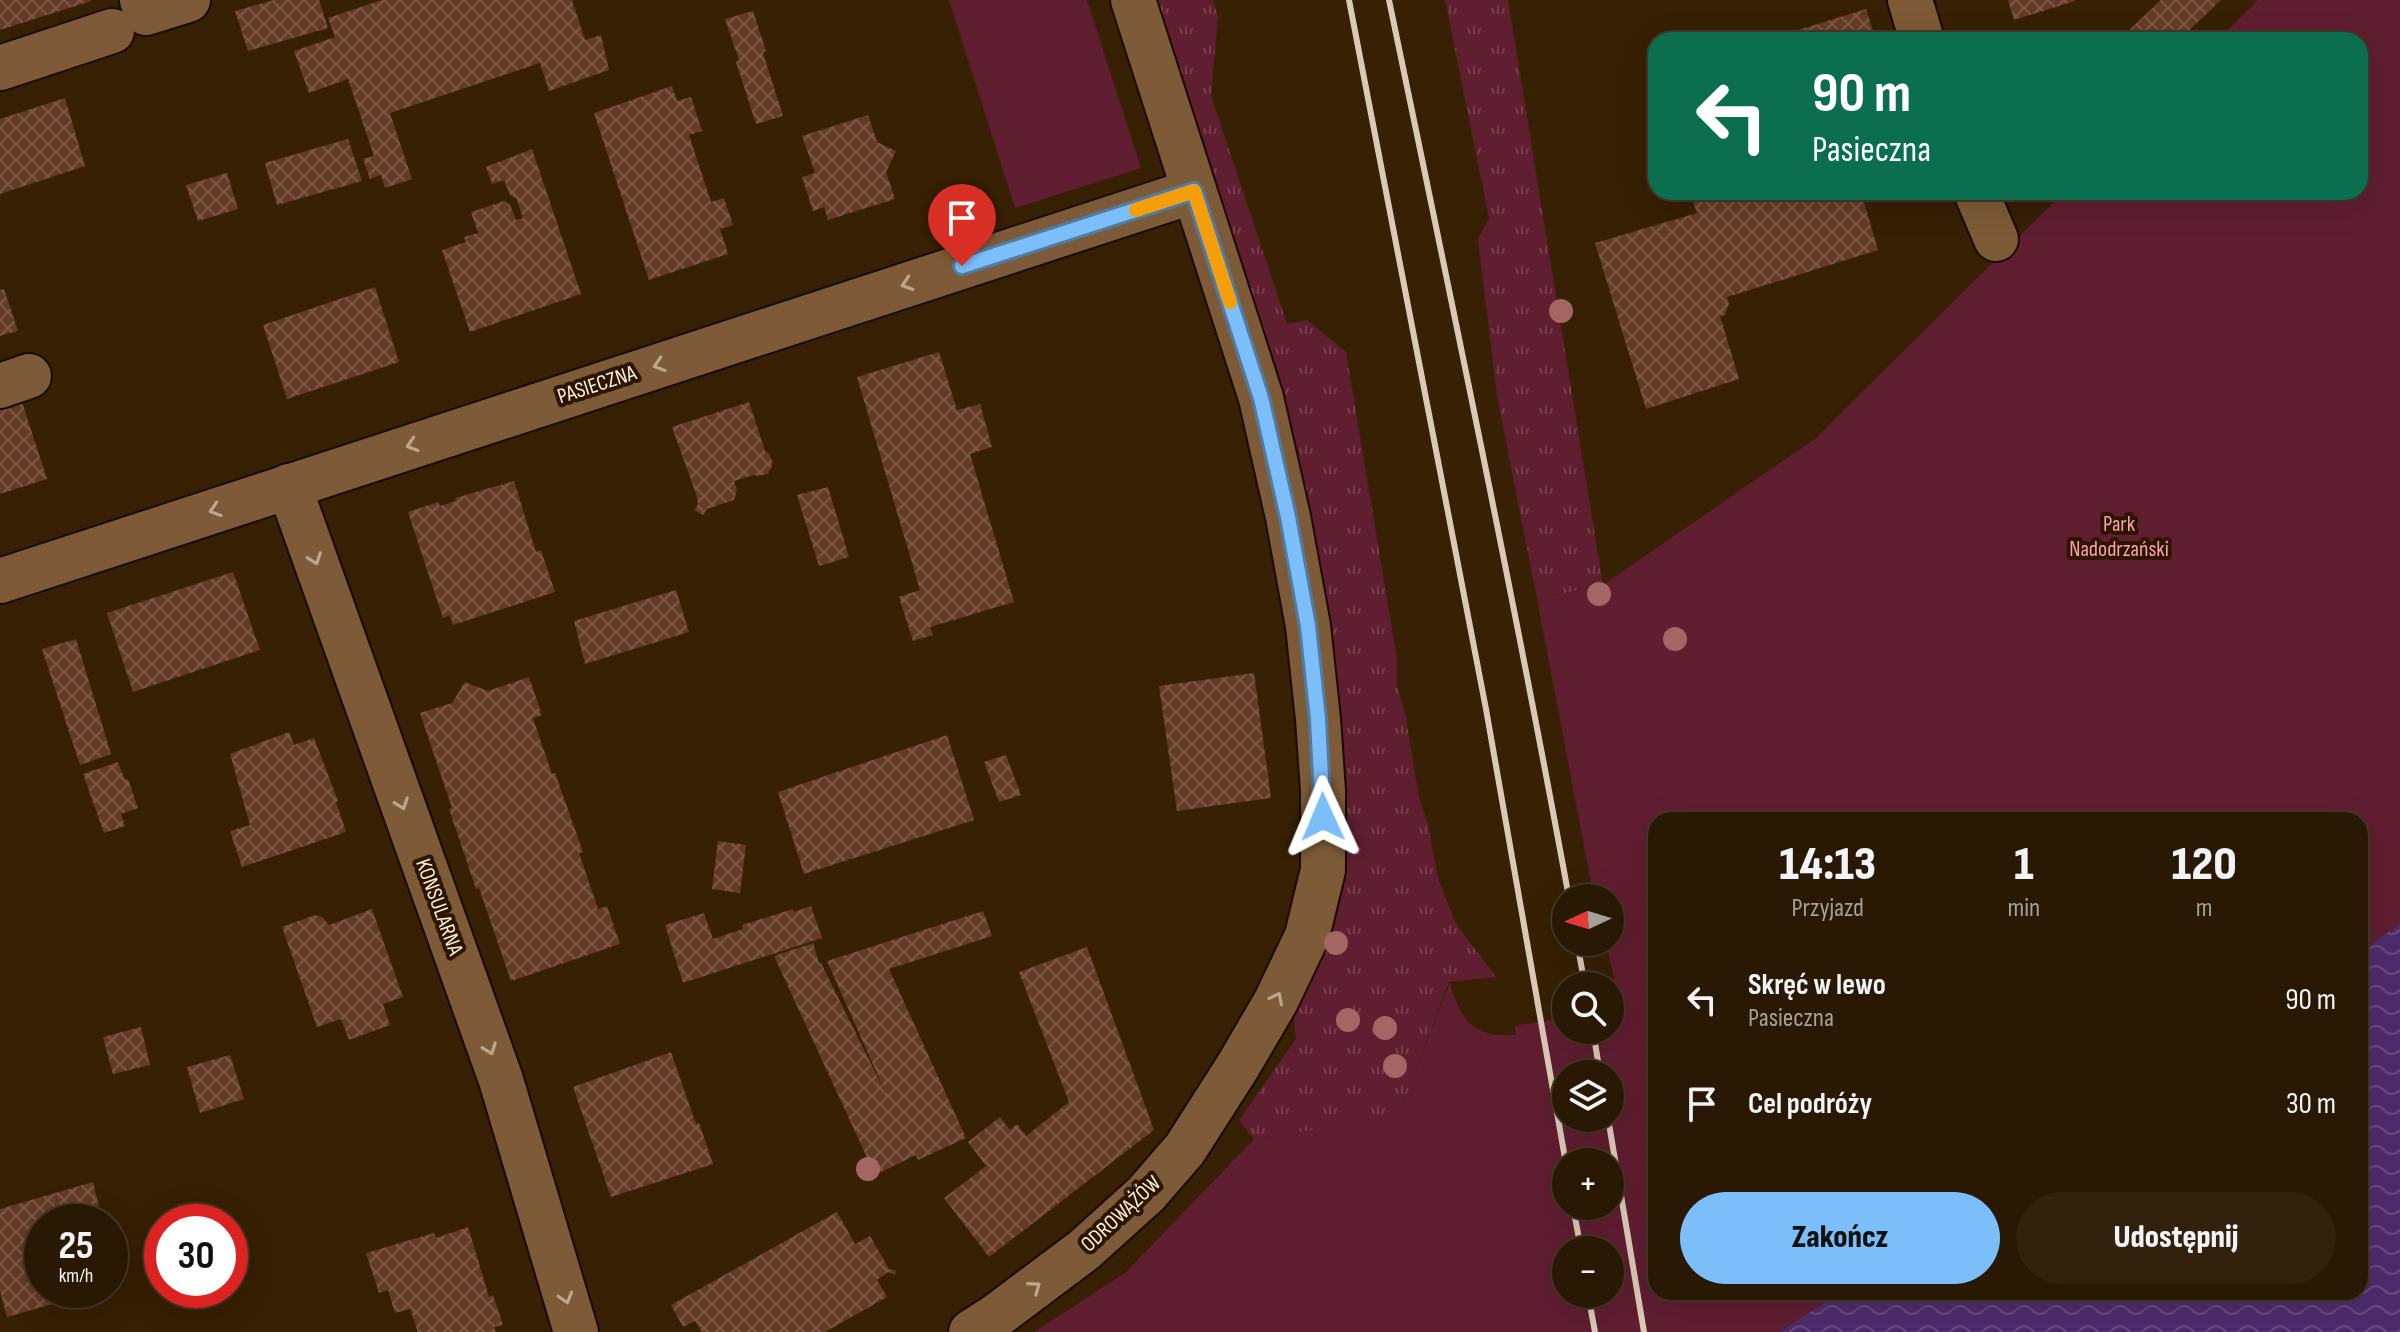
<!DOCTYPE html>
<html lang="pl">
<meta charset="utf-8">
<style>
body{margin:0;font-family:"Sofia Sans Condensed",sans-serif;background:#31210d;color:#f1f3f6;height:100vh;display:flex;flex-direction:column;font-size:30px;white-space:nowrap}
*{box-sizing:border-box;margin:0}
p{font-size:26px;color:#a5a09a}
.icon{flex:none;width:44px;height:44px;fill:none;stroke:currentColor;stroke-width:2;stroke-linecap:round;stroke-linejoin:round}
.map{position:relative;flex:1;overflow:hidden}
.panel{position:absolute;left:1648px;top:812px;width:720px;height:488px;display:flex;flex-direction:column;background:#291803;border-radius:24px;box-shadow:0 8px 32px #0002,0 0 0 2px #453725}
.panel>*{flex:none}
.banner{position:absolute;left:1648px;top:32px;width:720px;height:168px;border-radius:24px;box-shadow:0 8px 32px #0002,0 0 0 2px #453725;background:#0b6e4f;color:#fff;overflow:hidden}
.needle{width:52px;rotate:266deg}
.fabs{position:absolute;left:1552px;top:884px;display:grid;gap:16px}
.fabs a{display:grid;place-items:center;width:72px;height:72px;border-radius:50%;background:#291803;box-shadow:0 8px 32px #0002,0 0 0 2px #453725;font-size:40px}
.speed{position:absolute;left:24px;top:1204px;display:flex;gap:16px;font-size:40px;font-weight:700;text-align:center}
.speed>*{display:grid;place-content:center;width:104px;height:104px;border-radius:50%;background:#291803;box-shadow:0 8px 32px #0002,0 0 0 2px #453725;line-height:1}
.speed small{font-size:20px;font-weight:400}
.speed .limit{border:12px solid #d22;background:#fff;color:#111}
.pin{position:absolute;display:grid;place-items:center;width:68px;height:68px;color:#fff;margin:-82px -34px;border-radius:50% 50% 50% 0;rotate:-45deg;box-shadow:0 0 8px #0007}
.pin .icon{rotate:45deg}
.me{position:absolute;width:88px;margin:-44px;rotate:359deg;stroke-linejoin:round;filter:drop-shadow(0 0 6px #0008)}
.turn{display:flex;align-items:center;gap:28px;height:168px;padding:0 32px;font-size:36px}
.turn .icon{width:104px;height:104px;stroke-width:2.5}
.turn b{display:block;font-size:56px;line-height:68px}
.eta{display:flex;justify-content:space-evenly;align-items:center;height:136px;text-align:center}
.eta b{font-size:48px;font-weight:800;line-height:56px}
.primary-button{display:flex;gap:16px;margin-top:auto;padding:16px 32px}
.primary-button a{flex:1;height:92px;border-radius:48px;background:#7cbef9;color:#111;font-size:32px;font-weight:800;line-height:92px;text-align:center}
.primary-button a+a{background:#31210d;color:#f1f3f6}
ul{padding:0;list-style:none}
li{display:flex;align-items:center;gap:24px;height:104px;padding:0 32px}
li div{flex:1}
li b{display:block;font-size:30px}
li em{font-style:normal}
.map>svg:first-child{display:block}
.grass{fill:url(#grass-tufts)}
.green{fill:#601e31;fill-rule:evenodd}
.water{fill:url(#water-waves)}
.building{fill:url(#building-cross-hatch)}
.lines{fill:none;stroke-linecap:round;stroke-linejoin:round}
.minor-casing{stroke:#1a0b00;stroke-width:48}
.minor{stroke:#7d5b38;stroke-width:44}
.rail{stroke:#dac9b6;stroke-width:6}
.tree{fill:#a36664}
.oneway{stroke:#bea58c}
.route-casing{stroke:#517ca2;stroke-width:20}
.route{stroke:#7cbef9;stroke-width:14}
.slow{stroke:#f59e0b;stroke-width:14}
.labels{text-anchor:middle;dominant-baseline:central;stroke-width:8;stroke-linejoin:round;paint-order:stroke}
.street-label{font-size:22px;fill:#ffefdf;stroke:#2d1600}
.park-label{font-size:22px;fill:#fc9fb3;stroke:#2d1600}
</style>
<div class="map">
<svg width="2400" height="1332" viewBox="0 0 2400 1332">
<defs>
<pattern id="grass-tufts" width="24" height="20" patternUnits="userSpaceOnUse" patternTransform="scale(2)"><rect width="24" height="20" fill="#601e31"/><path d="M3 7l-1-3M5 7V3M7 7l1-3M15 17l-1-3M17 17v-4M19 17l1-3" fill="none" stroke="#783f4e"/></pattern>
<pattern id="water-waves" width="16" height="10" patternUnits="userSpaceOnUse" patternTransform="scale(2)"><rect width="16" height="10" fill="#4e2c6c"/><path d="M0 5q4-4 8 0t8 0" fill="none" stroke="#694b81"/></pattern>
<pattern id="building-cross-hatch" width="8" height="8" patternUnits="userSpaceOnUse" patternTransform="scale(2)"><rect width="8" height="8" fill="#643b26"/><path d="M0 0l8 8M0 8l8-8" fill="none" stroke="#7b5845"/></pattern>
</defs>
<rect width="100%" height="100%" fill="#372004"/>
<!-- grass -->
<g class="grass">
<polygon points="1133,0 1213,0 1218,16 1211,96 1287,324 1307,320 1346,352 1397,659 1397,687 1405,712 1419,798 1428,824 1438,878 1456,924 1496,977 1449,982 1398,1118 1254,1139 1239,1120 1296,1039 1293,1010 1307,936 1308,626"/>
<polygon points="1445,0 1508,0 1603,585 1537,599 1497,396 1478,239 1489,218"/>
</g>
<!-- green -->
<g class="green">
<polygon points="949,0 1087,0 1141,168 1015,208"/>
<path d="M2258 0H2400V924L2360 952V820H1656V1292H1841L1779 1332H1034L1125 1273 1254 1139 1398 1117 1450 982C1460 1021 1474 1038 1516 1035L1515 1026 1566 1017V1030H1610V1009L1620 1007 1606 942H1610V898H1594L1537 599 1603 585 1816 438 2064 192H2360V40H2217ZM1566 1074H1610V1118H1566ZM1566 1162H1610V1206H1566ZM1566 1250H1610V1294H1566Z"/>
</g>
<!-- water -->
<polygon class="water" points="2400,924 2400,1332 1779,1332 1841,1292 2360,1292 2360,952"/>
<!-- building -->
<g class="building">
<polygon points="0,0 91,0 91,1 0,30"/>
<polygon points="274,0 319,0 328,28 248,51 235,11"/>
<polygon points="382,0 572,0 585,40 601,35 609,70 549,91 540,63 390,113 412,179 385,188 381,175 370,179 363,159 374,156 348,79 309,93 294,51 335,37 328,18"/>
<polygon points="2008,0 2075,0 2075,1 2014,20"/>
<polygon points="2161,0 2221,0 2179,40 2119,40"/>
<polygon points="1866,9 1876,40 1769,40 1769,39"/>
<polygon points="753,11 766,51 763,53 783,116 756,124 736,62 739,60 725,19"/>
<polygon points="672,86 677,101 691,97 702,131 689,135 711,202 724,198 733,225 720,229 728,254 649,280 594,113"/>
<polygon points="65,98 85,166 0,194 0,119"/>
<polygon points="868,115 877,142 896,151 886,172 895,199 828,220 824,207 813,211 802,177 815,173 802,136"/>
<polygon points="348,139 362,181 277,205 265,163"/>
<polygon points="532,149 581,294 470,332 442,250 466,242 464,237 478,233 471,212 504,201 510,205 516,220 523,218 517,200 510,195 504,180 492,184 486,167"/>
<polygon points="227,173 238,209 198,221 186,185"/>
<polygon points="1717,192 1861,192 1878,250 1727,297 1729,304 1725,315 1720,316 1739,379 1646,409 1595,243 1697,213 1692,199"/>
<polygon points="375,287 399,362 287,399 263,325"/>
<polygon points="4,289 18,331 0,336 0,290"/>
<polygon points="939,352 957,410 980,404 992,447 970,454 1014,602 930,627 933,635 913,641 899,597 920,590 857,377"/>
<polygon points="22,402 47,479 0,494 0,409"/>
<polygon points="749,402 765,451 769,454 773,463 768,474 758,476 754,475 734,481 737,490 734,500 707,509 703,515 694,510 698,504 696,494 672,427"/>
<polygon points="514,481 536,552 541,550 555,592 453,625 450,615 443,618 408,512 438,502 440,506 456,501 455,498"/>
<polygon points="828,487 849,557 819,566 797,495"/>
<polygon points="233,572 260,650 133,692 107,613"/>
<polygon points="676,590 689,632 585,664 574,621"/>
<polygon points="76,639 111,754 80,765 42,649"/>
<polygon points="1254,673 1271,798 1177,811 1159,686"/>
<polygon points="529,677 542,715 533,718 552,774 555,773 583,852 579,853 598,909 607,906 620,944 511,981 479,888 476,889 449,809 452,808 420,713 452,703 465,682 488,691"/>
<polygon points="289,732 294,745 314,738 338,801 336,802 346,832 242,867 230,831 250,825 230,754"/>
<polygon points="947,735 974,820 804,874 778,792"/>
<polygon points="1006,755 1021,795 999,802 984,762"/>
<polygon points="118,762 125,780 128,779 138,808 121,814 125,826 104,833 83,774"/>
<polygon points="718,841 746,845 740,893 712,889"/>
<polygon points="811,906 822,938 683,983 665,925 704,913 713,939 743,929 742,925 793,909 794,912"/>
<polygon points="372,909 403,997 383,1004 390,1025 349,1040 341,1019 317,1027 282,927 315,915 322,917 329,925"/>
<polygon points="983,911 992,936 889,969 966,1138 918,1160 916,1155 875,1175 774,956 813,943 819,963 821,963 887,1096 827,961"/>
<polygon points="1087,947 1154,1130 989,1257 944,1198 986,1166 968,1142 1000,1117 1010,1130 1017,1124 1026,1136 1069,1102 1019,972"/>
<polygon points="141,1027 150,1065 113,1074 103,1037"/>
<polygon points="671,1052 696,1124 699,1123 713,1164 611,1197 573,1087"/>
<polygon points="230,1055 244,1099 200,1113 187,1067"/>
<polygon points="93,1182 102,1220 100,1222 42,1222 42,1290 98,1291 7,1317 0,1291 0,1209"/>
<polygon points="837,1212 855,1244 870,1236 889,1269 896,1271 895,1275 888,1272 877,1280 887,1297 825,1332 702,1332 695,1321 683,1327 671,1305"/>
<polygon points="468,1227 489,1297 493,1295 503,1325 494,1327 496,1332 418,1332 410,1309 395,1313 388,1290 379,1293 366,1253 434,1233 436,1238"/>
<polygon points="110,1257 119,1285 110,1287"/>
</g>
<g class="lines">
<defs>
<g id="minor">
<polyline points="142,0 146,13 188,0"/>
<polyline points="1910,0 1922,40"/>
<polyline points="0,68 112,31"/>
<polyline points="1976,192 1996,239"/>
<polyline points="0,386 29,376"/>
<polyline points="289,486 501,1080 576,1332"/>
<polyline points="0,581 1194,191"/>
<polyline points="971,1332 996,1316 1084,1250 1146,1194 1185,1149 1238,1066 1276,1001 1307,936 1323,870 1323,791 1318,719 1308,626 1288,517 1261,398 1133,0"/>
</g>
</defs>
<!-- minor casing -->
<use href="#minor" class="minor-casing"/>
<!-- minor -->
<use href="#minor" class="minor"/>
<!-- rail -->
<g class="rail">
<polyline points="1349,0 1486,709 1566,1164"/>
<path d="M1389 0C1451 299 1514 598 1569 898"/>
<polyline points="1577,942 1585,986"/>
<polyline points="1593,1030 1600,1074"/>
<polyline points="1608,1118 1644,1332"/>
<polyline points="1573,1206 1581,1250"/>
<polyline points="1588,1294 1595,1332"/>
</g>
</g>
<!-- trees -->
<g class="tree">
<circle cx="1561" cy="311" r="12"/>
<circle cx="1599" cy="594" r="12"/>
<circle cx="1675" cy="639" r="12"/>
<circle cx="1336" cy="943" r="12"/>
<circle cx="1348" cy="1020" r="12"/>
<circle cx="1385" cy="1028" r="12"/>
<circle cx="1395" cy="1066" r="12"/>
<circle cx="868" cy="1169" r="12"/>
</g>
<!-- one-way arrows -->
<defs><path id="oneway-chevron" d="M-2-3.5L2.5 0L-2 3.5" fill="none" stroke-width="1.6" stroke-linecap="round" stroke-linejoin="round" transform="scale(2)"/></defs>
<g class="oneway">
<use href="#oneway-chevron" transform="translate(907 284) rotate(162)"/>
<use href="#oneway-chevron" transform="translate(659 365) rotate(162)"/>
<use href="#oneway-chevron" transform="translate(412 445) rotate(162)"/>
<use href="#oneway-chevron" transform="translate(215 510) rotate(162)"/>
<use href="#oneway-chevron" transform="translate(315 559) rotate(70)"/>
<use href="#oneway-chevron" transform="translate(402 804) rotate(70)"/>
<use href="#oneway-chevron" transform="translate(1277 998) rotate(-63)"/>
<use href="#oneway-chevron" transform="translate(490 1049) rotate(70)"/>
<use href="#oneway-chevron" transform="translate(1035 1287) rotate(-36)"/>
<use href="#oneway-chevron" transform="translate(566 1298) rotate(73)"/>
</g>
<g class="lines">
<defs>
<polyline id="route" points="962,266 1194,191 1261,398 1288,517 1308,626 1318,719 1323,817"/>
</defs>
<!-- route casing -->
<use href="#route" class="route-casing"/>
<!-- route -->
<use href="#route" class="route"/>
<!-- slow -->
<polyline class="slow" points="1136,210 1194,191 1230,302"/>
</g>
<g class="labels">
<!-- street labels -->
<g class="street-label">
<text transform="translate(597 385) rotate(-18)">PASIECZNA</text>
<text transform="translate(439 907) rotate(70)">KONSULARNA</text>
<text transform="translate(1121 1214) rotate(-43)">ODROWĄŻÓW</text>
</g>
<!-- park labels -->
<g class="park-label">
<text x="2119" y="524">Park<tspan x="2119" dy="25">Nadodrzański</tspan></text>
</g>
</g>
</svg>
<div class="fabs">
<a><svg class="needle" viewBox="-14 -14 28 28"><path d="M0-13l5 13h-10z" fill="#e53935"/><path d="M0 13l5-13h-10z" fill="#a5a09a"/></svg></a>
<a><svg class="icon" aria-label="search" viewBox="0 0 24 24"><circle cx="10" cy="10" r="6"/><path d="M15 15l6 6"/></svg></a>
<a><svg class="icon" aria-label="layers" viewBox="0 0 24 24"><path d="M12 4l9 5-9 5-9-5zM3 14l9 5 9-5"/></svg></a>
<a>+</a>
<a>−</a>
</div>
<div class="speed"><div>25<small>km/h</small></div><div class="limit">30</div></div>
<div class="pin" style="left:962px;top:266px;background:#d93025"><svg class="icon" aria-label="arrive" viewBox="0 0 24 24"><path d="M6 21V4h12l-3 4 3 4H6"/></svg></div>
<svg class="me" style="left:1323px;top:817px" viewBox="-20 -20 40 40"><path d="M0-17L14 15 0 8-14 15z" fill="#7cbef9" stroke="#fff" stroke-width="4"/></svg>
<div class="banner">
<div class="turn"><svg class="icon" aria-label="left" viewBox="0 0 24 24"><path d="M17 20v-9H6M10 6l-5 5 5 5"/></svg><div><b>90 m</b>Pasieczna</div></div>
</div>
<section class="panel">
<div class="eta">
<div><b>14:13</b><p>Przyjazd</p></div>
<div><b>1</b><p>min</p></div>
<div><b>120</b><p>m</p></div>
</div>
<ul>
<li><svg class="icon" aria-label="left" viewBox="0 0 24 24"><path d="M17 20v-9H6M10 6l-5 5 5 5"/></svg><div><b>Skręć w lewo</b><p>Pasieczna</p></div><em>90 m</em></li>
<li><svg class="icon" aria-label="arrive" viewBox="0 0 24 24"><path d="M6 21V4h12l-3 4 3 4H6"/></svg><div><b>Cel podróży</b></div><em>30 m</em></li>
</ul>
<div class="primary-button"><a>Zakończ</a><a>Udostępnij</a></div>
</section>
</div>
